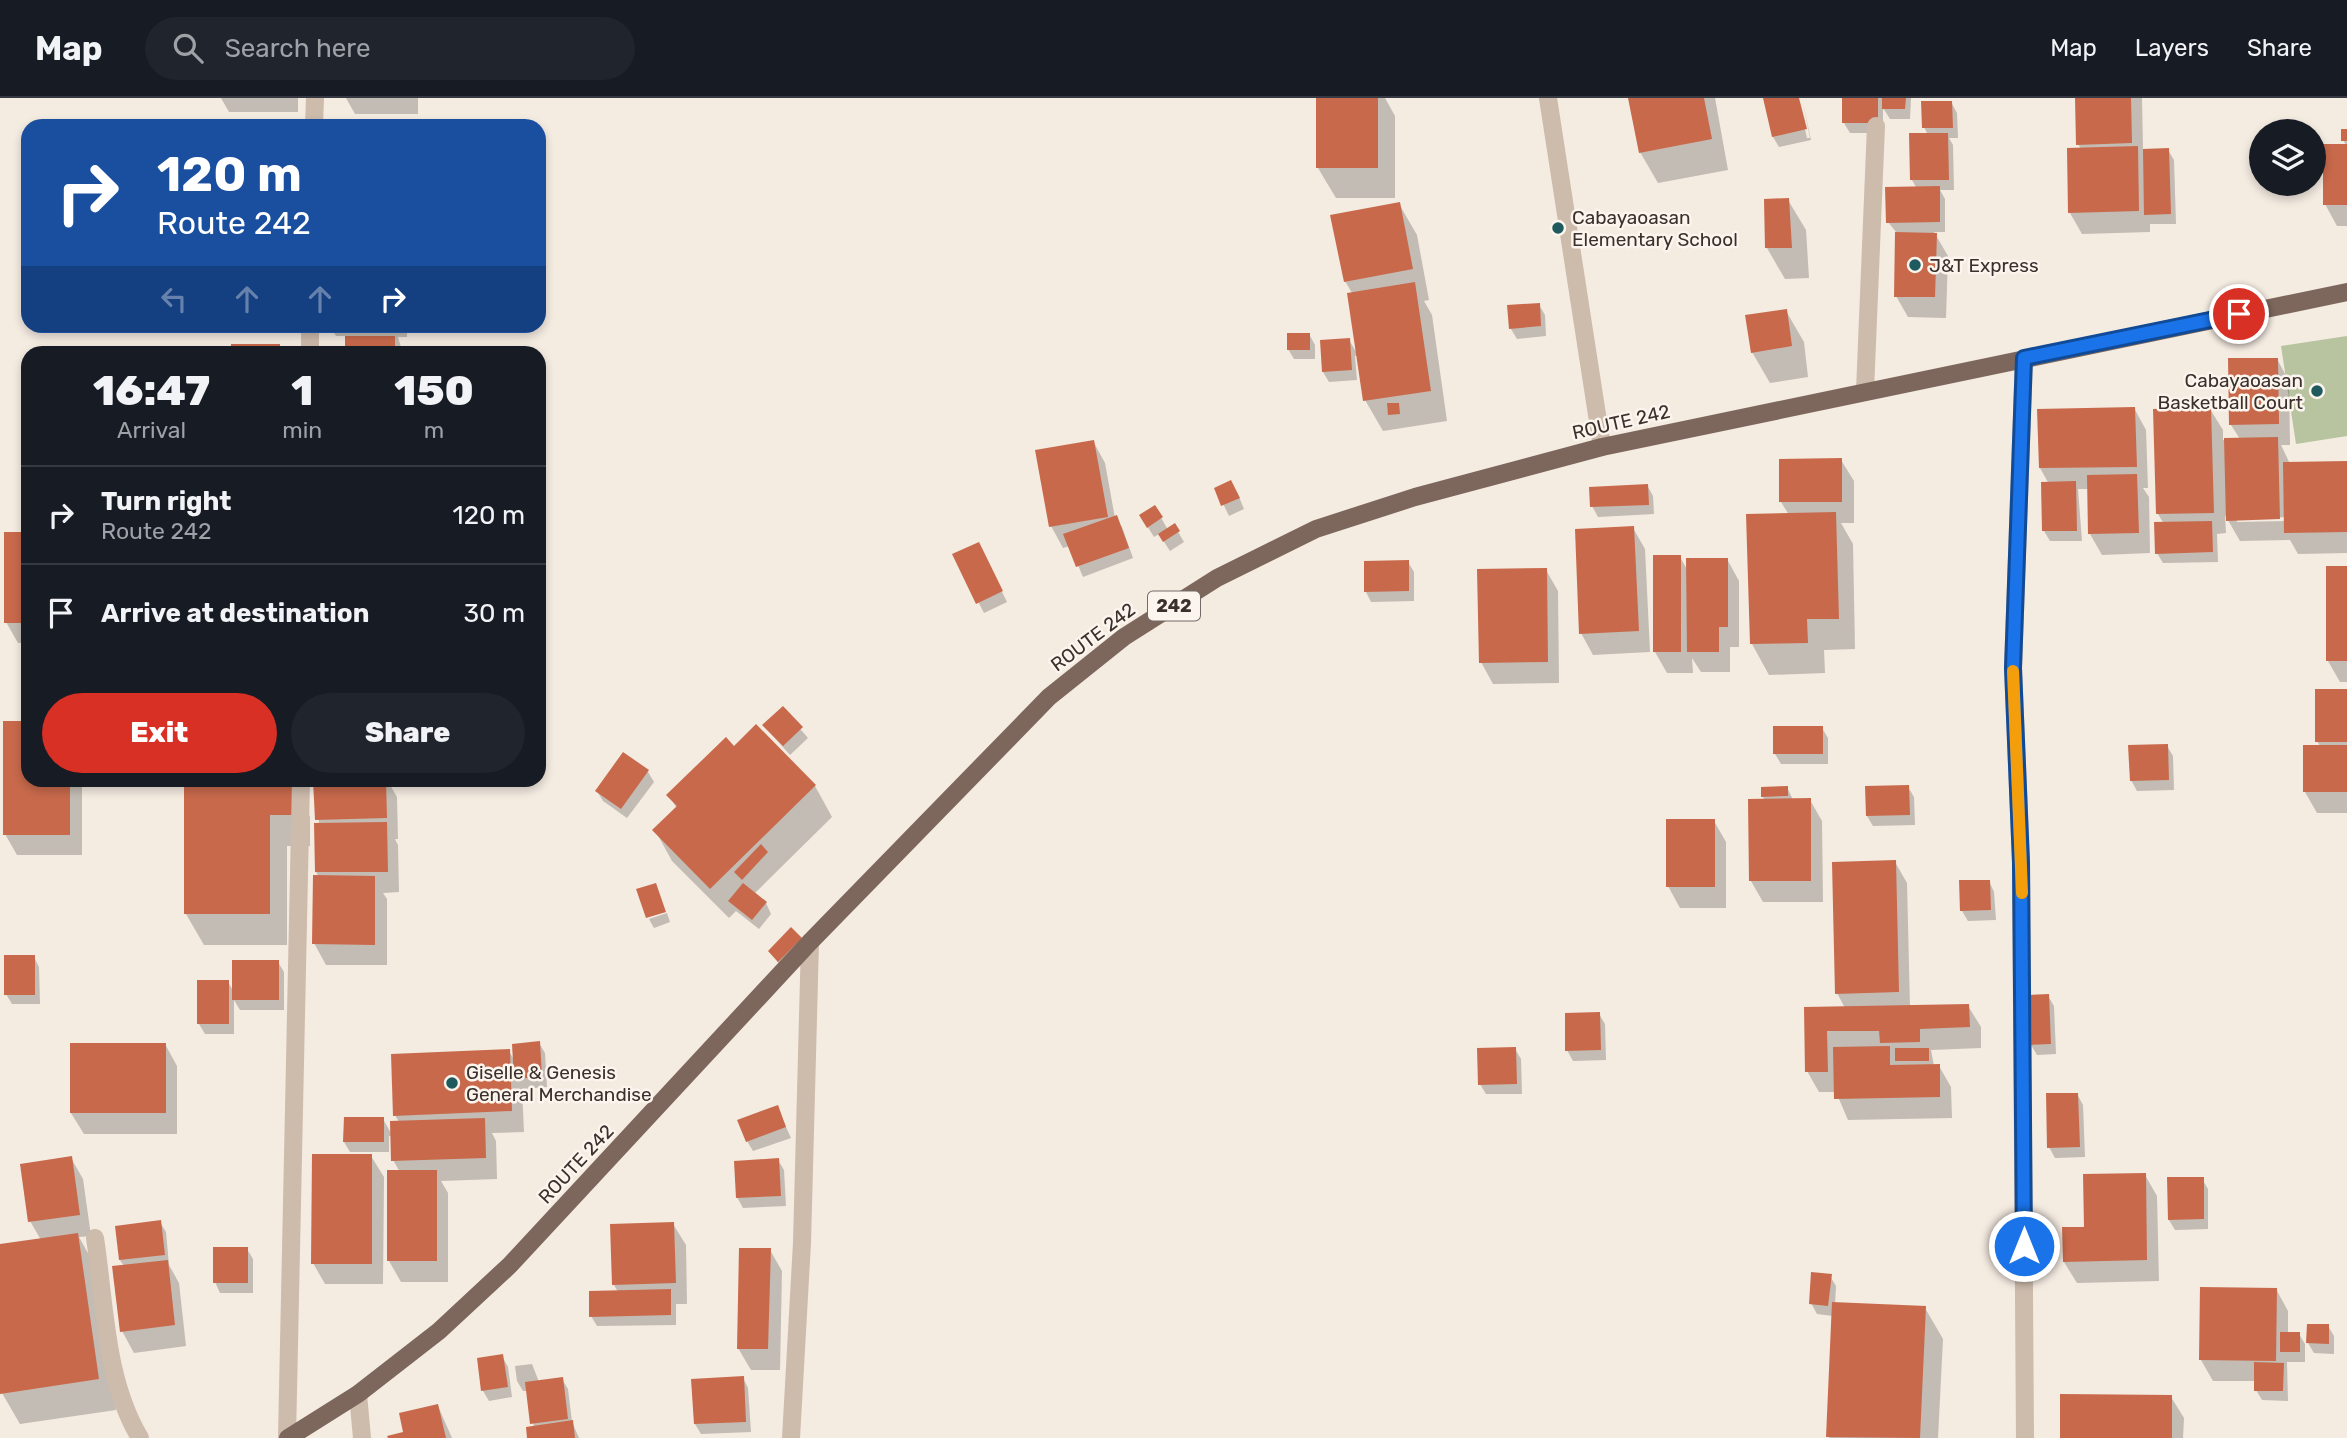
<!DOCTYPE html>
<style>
body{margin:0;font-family:Rubik,sans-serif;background:#20242c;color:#f1f3f6;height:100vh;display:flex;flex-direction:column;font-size:26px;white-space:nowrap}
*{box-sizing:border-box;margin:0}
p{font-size:23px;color:#9ea1a6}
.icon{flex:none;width:38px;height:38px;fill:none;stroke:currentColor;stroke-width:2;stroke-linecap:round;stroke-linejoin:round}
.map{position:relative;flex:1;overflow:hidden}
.drawer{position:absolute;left:21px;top:248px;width:525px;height:441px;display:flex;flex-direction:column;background:#171b24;border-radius:21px;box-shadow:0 4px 10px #0003}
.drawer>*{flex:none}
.top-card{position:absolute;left:21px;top:21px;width:525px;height:214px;border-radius:21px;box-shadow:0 4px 10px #0003;background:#1a4fa0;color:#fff;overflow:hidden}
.controls{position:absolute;left:2249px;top:21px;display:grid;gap:14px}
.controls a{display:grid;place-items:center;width:77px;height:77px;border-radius:50%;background:#171b24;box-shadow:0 4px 10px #0003;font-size:35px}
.pin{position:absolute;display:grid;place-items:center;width:60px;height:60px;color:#fff;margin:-30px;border:4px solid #fff;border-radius:50%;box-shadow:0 2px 7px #0007}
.me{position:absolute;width:77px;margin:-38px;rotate:0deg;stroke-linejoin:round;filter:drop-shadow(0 0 5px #0008)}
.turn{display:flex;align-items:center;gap:24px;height:147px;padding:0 21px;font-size:32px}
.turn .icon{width:91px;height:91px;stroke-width:2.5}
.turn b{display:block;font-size:49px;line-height:60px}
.lanes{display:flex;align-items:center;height:66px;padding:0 21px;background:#0003;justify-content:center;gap:35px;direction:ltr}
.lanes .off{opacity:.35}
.eta{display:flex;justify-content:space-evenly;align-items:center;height:119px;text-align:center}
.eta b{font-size:42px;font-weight:800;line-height:49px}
.cta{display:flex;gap:14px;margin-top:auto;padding:14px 21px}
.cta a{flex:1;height:80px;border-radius:42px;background:#d93025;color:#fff;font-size:28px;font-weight:800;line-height:80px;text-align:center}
.cta a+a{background:#20242c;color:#f1f3f6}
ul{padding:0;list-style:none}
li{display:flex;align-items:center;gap:21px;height:98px;padding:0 21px;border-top:2px solid #363941}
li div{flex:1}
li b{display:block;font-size:26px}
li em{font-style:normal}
header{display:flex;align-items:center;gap:42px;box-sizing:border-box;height:98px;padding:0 35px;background:#171b24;border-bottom:2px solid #363941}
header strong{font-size:33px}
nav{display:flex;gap:38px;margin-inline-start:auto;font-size:24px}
.search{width:490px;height:63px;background:#20242c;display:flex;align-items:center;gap:18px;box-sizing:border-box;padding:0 24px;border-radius:38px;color:#9ea1a6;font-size:26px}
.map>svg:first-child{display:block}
.green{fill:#b8c4a0}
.shadow{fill:#0003;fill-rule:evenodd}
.building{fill:#c8694b}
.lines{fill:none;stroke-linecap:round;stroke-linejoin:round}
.lane{stroke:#cdbbac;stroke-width:18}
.street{stroke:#cdbbac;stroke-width:18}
.primary{stroke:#7d675c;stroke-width:18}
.route-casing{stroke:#114b97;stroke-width:18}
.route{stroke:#1a73e8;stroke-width:12}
.slow{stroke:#f59e0b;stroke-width:12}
.poi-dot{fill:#1f5a5e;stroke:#fbf5ee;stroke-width:2.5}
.labels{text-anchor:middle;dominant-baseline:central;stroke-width:5;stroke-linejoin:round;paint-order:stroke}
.shield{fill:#fbf5ee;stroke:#756b66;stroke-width:2}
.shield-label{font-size:18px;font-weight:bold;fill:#3b302b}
.poi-label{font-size:19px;fill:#3b302b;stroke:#fbf5ee;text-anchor:start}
.street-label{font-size:19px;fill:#3b302b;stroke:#fbf5ee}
</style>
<header>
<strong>Map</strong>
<div class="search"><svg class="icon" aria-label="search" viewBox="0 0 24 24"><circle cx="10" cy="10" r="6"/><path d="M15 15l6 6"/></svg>Search here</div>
<nav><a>Map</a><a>Layers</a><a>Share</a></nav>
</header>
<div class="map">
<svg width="2347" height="1340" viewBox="0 0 2347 1340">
<rect width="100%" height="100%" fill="#f4ebe1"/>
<!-- green -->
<polygon class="green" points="2347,238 2347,338 2296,346 2281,248"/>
<!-- shadow -->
<g class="shadow">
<polygon points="221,0 298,0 298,14 229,14"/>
<polygon points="346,0 418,0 418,16 355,16"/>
<polygon points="1318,0 1385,0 1395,18 1395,100 1336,100 1318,70"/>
<polygon points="1630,0 1715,0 1728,72 1658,85 1640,54"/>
<polygon points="1765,0 1798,0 1807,40 1810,40 1802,0 1811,42 1779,49 1773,39"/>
<polygon points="1844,0 1911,0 1910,21 1890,21 1883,10 1883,35 1850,35 1844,25"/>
<polygon points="2077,0 2142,0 2143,52 2168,52 2174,62 2176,126 2150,126 2150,134 2082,136 2070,115 2081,51 2078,46"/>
<polygon points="1951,4 1957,15 1958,40 1949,40 1953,47 1954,92 1940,92 1945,101 1945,134 1934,134 1948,158 1946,220 1908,219 1896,198 1896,134 1888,124 1917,91 1912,82 1928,37 1924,29"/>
<polygon points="2347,32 2347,128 2337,128 2325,106 2346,47 2343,42"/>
<polygon points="1788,102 1806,132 1809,180 1785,181 1767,150"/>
<polygon points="1399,106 1417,137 1429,202 1424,203 1432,217 1447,323 1383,333 1365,302 1358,258 1355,258 1357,282 1329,284 1323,274 1349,242 1358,257 1352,195 1345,183"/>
<polygon points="1539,207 1545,217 1546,238 1517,241 1511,231 1509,209"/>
<polygon points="1786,213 1804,244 1808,279 1770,285 1752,254"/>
<polygon points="330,228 407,228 407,239 398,239 403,256 347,256 345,238 336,238"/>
<polygon points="1309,236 1315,247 1315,261 1294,261 1288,251"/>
<path d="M2277 261 2289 283 2290 347H2281L2290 366 2347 364V455L2298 456 2290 442 2240 443 2225 417 2226 435 2217 436 2218 464 2163 465 2157 455 2164 426 2158 416 2210 311 2223 332V342L2240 341 2231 327ZM2288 419 2289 423 2237 424V421Z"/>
<polygon points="2134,310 2146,332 2148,390 2143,390 2149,399 2150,455 2102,457 2090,436 2089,391 2078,391 2082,443 2050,443 2044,433 2049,386 2040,370"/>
<polygon points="1093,343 1105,365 1115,420 1122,429 1133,460 1083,479 1070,448 1063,450 1051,428"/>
<polygon points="1841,362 1854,383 1854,425 1841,425 1853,446 1855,551 1824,552 1825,575 1769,577 1752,546 1789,417 1781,404"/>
<polygon points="1647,387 1653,398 1654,416 1598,419 1592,408"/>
<polygon points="1216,391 1237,394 1244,411 1229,418"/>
<polygon points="1155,409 1168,432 1174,427 1184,444 1170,453 1159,436 1154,439 1141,418"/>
<polygon points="1633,430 1645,451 1650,554 1593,557 1581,535"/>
<polygon points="28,436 28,545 18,545 6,524"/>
<polygon points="954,457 984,457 1007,504 984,515"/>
<polygon points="1680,459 1688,473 1727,461 1739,483 1739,549 1730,549 1730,574 1701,574 1692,560 1693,575 1667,575 1655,554"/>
<polygon points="1408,464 1414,474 1414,503 1371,504 1366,494"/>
<polygon points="2347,470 2347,584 2340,584 2328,563"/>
<polygon points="1546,472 1558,493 1559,585 1493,586 1481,564"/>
<polygon points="2347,593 2347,715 2317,715 2305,694 2320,648 2317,643"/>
<polygon points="783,611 808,640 790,657 764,628"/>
<polygon points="28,624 28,682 82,682 82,757 17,757 5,736"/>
<polygon points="1822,630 1828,640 1828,666 1781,666 1775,656"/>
<polygon points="2167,648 2173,658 2174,692 2137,693 2131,682"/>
<polygon points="734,650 815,688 832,719 754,796 766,805 771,816 759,831 736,813 729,820 672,763 655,732 677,711 669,697"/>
<polygon points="623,656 648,674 654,684 627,720 603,703 597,693"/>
<polygon points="189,682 269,682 269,688 292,688 310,719 310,748 287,748 287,847 204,847 186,816 192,688"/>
<polygon points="315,682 387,682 397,699 398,741 395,741 398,747 399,794 383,795 387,801 387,867 326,867 314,845 319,779 316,774 319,726"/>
<polygon points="1787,689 1793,702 1810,702 1822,723 1823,804 1763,804 1751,783 1765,702 1762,698"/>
<polygon points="1908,689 1914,699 1915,727 1873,728 1867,718"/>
<polygon points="1714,723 1726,744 1726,810 1680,810 1668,788"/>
<polygon points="1895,764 1907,785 1910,909 1968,908 1981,929 1981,950 1931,952 1934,968 1939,968 1951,989 1952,1020 1848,1022 1836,994 1819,994 1807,973 1806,910 1845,910 1837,895"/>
<polygon points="1989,783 1994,794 1996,822 1968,823 1962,813"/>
<polygon points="667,815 670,824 654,830 649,821"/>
<polygon points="801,841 784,873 770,853"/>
<polygon points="34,859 39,869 40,906 12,906 6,896"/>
<polygon points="278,864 284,874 284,912 240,912 234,902 234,936 205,936 199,926 228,884 234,894"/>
<polygon points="2048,898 2054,908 2056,956 2037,957 2031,947"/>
<polygon points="1599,916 1605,926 1606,962 1573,963 1567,952"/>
<polygon points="539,945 545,955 547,989 522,991 524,1034 492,1035 496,1043 497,1081 441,1083 448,1095 448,1184 401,1184 389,1163 400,1074 393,1062 392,1038 389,1038 389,1054 350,1054 344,1044 383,1021 392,1037 399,1024 395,1017 509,953 514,962"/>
<polygon points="165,946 177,968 177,1036 84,1036 71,1015"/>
<polygon points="1515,951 1521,961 1522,996 1486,996 1480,986"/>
<polygon points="2077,996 2083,1007 2085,1059 2055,1060 2049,1049"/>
<polygon points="777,1009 791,1040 753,1053 747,1043"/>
<polygon points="371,1058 384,1079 383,1186 325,1186 313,1165"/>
<polygon points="71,1060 83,1081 91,1138 79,1139 95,1168 116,1312 20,1326 2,1295 0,1281 0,1148 41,1142 30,1123"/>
<polygon points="778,1062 784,1072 786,1108 743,1110 737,1099"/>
<polygon points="2145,1077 2157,1098 2159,1183 2077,1185 2064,1164 2086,1130"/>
<polygon points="2202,1081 2208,1091 2208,1131 2175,1132 2169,1122"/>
<polygon points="160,1124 166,1134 169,1167 179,1185 186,1248 134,1255 122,1233 124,1168 120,1162 117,1129"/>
<polygon points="673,1126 686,1147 687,1206 676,1206 676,1227 597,1228 591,1218 618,1194 614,1187"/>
<polygon points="247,1151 253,1161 253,1195 220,1195 215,1184"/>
<polygon points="770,1152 782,1173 780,1272 751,1272 738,1250"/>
<polygon points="1830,1178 1836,1188 1835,1206 1925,1210 1943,1241 1938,1340 1829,1340 1833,1218 1817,1216 1811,1205"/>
<polygon points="2276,1191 2288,1213 2288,1236 2299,1236 2305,1246 2305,1264 2287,1264 2288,1303 2262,1302 2256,1292 2256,1283 2213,1283 2201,1262"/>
<polygon points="2328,1228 2334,1238 2334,1256 2314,1255 2308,1245"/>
<polygon points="502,1258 508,1269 512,1299 489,1303 483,1293 479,1262"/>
<polygon points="532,1266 539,1284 562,1281 568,1291 572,1324 579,1340 529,1340 534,1329 528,1293 523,1293 517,1283 515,1268"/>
<polygon points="743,1280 748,1290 751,1334 701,1336 695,1326"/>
<polygon points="2171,1299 2184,1320 2183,1340 2061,1340"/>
<polygon points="438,1308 452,1340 389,1340 406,1336"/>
</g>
<!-- building -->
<g class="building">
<rect x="1316" y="0" width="62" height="70"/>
<polygon points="1628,0 1704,0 1712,41 1639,55"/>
<polygon points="1763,0 1799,0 1807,31 1772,39"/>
<rect x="1842" y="0" width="36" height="25"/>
<polygon points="1882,0 1906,0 1905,11 1882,11"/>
<polygon points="2075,0 2131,0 2132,45 2076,47"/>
<polygon points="1921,3 1952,3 1953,30 1922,30"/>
<polygon points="401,22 401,28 322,28 322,23"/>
<rect x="2341" y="31" width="6" height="12"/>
<polygon points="1909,35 1948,35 1949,82 1910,82"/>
<rect x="2323" y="46" width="24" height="61"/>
<polygon points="2138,48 2139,113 2068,115 2067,50"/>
<polygon points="2169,50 2171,116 2144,117 2143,51"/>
<polygon points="1940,88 1940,124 1886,125 1885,89"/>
<polygon points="1789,100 1792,150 1765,150 1764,101"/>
<polygon points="1400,104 1413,171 1344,184 1330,117"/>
<polygon points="1895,134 1937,135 1935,199 1894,199"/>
<polygon points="1415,184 1431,293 1363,303 1347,195"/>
<polygon points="1540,205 1541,228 1509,231 1507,207"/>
<polygon points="1787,211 1792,248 1751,255 1745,217"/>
<rect x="1287" y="235" width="23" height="17"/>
<rect x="345" y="238" width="50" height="18"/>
<polygon points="1350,240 1352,272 1322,274 1320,242"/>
<rect x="231" y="246" width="49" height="10"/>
<polygon points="2228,260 2278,260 2279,326 2229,327"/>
<polygon points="1387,305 1399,305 1400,316 1388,317"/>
<polygon points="2135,309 2137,369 2039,370 2037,311"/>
<polygon points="2211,309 2214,415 2156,416 2153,311"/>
<polygon points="2278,339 2280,421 2226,423 2224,340"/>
<polygon points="1094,342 1108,419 1049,429 1035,352"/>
<polygon points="1842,360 1842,404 1779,404 1779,361"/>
<polygon points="2347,363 2347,434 2284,435 2283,364"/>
<polygon points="2137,376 2139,435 2088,436 2087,377"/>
<polygon points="1231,382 1240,400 1221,408 1214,390"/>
<polygon points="2076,383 2077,433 2042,433 2041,384"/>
<polygon points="1648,386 1649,407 1590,409 1589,389"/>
<polygon points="1155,407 1163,419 1147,430 1139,417"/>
<polygon points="1836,414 1839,521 1807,521 1808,545 1750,546 1746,416"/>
<polygon points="1117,417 1129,450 1076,469 1063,436"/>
<polygon points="2212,423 2213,454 2155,456 2154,424"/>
<polygon points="1175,425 1180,433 1163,444 1158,436"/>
<polygon points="1634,428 1639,533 1579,536 1575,431"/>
<rect x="4" y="434" width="24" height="91"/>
<polygon points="979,444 1003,493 976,506 952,456"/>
<rect x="1653" y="457" width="28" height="97"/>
<polygon points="1686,460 1728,460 1728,529 1719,529 1719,554 1687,554"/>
<polygon points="1409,462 1409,493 1364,494 1364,463"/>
<rect x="2326" y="468" width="21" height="95"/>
<polygon points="1547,470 1548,564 1479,565 1477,471"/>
<rect x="2315" y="591" width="32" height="53"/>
<polygon points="783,608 803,629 783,648 762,627"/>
<polygon points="3,623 28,623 28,682 70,682 70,737 3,737"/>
<polygon points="756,626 816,687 710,791 652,732 677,708 666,697 726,639 734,648"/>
<rect x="1773" y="628" width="50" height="28"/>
<polygon points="2168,646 2169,682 2130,683 2128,647"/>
<rect x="2303" y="647" width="44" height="47"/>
<polygon points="623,654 649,672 621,711 595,693"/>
<polygon points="313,682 386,682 387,720 315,722"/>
<polygon points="184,686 293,686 293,717 270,717 270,816 184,816"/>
<polygon points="1909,687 1910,717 1866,718 1865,688"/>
<polygon points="1788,688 1788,698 1761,699 1761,689"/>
<polygon points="1811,700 1811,783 1749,783 1748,701"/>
<rect x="1666" y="721" width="49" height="68"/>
<polygon points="387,724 388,774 315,774 314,725"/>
<polygon points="761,746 768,754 742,782 734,774"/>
<polygon points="1896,762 1899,894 1835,896 1832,764"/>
<polygon points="313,777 375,778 375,847 312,846"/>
<polygon points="1959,782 1990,782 1991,812 1960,813"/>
<polygon points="656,785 666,814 646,820 636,791"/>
<polygon points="743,785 767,804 752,822 728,803"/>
<polygon points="791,829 802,840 778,864 768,853"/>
<rect x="4" y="857" width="31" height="40"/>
<rect x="232" y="862" width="47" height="40"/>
<rect x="197" y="882" width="32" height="44"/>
<polygon points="2049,896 2051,946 2029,947 2028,897"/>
<polygon points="1969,906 1970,929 1920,931 1920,944 1880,945 1879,933 1827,933 1828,974 1805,974 1804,909"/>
<polygon points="1600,914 1601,952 1565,953 1565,915"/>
<polygon points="540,943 542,979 514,981 512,946"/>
<rect x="70" y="945" width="96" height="70"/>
<polygon points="1890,948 1890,967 1940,966 1940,999 1834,1001 1833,949"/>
<polygon points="1516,949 1517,986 1478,987 1477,950"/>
<rect x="1895" y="950" width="34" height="13"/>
<polygon points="510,951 512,1013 393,1018 391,956"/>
<polygon points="2046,995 2078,995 2080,1049 2047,1050"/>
<polygon points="778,1007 786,1029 746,1044 737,1022"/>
<polygon points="344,1019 384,1019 384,1044 343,1044"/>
<polygon points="485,1020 486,1060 391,1063 390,1023"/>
<polygon points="312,1056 372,1056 372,1166 311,1166"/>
<polygon points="72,1058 80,1117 28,1124 20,1066"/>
<polygon points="779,1060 781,1098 736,1100 734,1063"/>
<rect x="387" y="1072" width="50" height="91"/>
<polygon points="2146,1075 2147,1162 2063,1164 2062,1129 2084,1129 2083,1076"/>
<polygon points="2167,1079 2204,1079 2204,1121 2168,1122"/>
<polygon points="161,1122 165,1157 119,1162 115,1128"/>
<polygon points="674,1124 676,1185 612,1187 610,1126"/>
<polygon points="78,1135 99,1281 0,1296 0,1146"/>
<rect x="213" y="1149" width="35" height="36"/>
<polygon points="739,1150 771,1150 768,1251 737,1251"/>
<polygon points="168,1162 175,1227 120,1234 112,1168"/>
<polygon points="1811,1174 1832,1176 1828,1208 1809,1206"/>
<polygon points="2200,1189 2277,1190 2276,1263 2199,1262"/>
<polygon points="671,1191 671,1217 589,1219 589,1193"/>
<polygon points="1832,1204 1926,1208 1920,1340 1826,1339"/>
<polygon points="2307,1226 2329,1226 2329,1246 2306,1245"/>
<rect x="2280" y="1234" width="20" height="20"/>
<polygon points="503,1256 508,1289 481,1293 477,1260"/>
<polygon points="2254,1264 2284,1265 2283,1293 2254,1293"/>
<polygon points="744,1278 746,1324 694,1326 691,1281"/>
<polygon points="563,1279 568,1321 530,1326 525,1284"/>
<polygon points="2060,1296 2172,1297 2172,1340 2060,1340"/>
<polygon points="438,1306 446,1340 388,1340 387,1338 403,1334 399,1315"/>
<polygon points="573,1322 575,1340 527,1340 526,1329"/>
</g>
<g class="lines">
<!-- lane -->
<g class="lane">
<polyline points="1548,0 1602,349"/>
<polyline points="1865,293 1876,28"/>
<polyline points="358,1296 362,1340"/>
</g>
<!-- street -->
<g class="street">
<polyline points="314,28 315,0"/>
<polyline points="310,256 310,228"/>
<polyline points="2024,260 2013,570 2021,764 2025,1340"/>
<path d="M95 1140C105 1206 105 1282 140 1340"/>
<polyline points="287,1340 301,682"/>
<polyline points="791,1340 802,1145 810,844"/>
</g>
<!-- primary -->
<polyline class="primary" points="288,1340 358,1296 439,1233 510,1167 810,844 1049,599 1124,539 1217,480 1316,431 1415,399 1602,349 2347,194"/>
</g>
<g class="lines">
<defs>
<polyline id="route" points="2024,1148 2021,764 2013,570 2024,260 2239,216"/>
</defs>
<!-- route casing -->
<use href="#route" class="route-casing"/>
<!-- route -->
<use href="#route" class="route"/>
<!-- slow -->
<polyline class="slow" points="2013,573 2022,795"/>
</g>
<!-- markers -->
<g class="poi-dot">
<circle cx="1558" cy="130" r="7"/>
<circle cx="1915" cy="167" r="7"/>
<circle cx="2317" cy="293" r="7"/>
<circle cx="452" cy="985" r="7"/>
</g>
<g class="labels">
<!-- shield labels -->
<rect class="shield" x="1148" y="493.5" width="52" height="29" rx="5"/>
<g class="shield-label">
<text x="1174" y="508">242</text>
</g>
<!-- poi labels -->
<g class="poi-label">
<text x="1572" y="119">Cabayaoasan<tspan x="1572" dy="22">Elementary School</tspan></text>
<text x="1929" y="167">J&amp;T Express</text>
<text x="2303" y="282" text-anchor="end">Cabayaoasan<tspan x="2303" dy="22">Basketball Court</tspan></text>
<text x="466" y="974">Giselle &amp; Genesis<tspan x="466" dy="22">General Merchandise</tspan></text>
</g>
<!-- street labels -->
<g class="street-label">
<text transform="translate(1621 324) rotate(-13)">ROUTE 242</text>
<text transform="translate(1093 539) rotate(-37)">ROUTE 242</text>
<text transform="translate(576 1066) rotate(-47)">ROUTE 242</text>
</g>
</g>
</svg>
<div class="controls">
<a><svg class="icon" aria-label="layers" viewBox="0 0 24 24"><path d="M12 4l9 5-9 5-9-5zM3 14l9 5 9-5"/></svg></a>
</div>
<div class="pin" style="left:2239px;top:216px;background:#d93025"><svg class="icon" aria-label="arrive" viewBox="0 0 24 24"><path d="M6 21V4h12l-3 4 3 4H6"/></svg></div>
<svg class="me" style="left:2024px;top:1148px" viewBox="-20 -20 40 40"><circle r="17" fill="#1a73e8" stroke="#fff" stroke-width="3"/><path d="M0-11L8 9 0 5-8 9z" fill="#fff"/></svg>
<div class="top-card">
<div class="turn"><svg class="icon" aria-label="right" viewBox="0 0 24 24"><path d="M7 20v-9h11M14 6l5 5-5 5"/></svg><div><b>120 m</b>Route 242</div></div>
<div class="lanes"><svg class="icon off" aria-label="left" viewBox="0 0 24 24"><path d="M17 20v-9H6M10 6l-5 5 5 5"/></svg><svg class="icon off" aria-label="ahead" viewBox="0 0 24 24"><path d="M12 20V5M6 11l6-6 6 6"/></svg><svg class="icon off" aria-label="ahead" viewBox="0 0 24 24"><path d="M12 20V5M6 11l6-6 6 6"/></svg><svg class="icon" aria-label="right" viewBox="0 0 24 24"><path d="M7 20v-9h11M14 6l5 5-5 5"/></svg></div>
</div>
<section class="drawer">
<div class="eta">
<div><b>16:47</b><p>Arrival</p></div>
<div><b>1</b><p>min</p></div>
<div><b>150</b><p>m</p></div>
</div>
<ul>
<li><svg class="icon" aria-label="right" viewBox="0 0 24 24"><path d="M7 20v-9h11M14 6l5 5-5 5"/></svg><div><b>Turn right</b><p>Route 242</p></div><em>120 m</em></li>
<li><svg class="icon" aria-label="arrive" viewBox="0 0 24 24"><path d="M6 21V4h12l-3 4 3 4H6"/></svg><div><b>Arrive at destination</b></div><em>30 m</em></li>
</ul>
<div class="cta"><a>Exit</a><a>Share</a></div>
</section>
</div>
